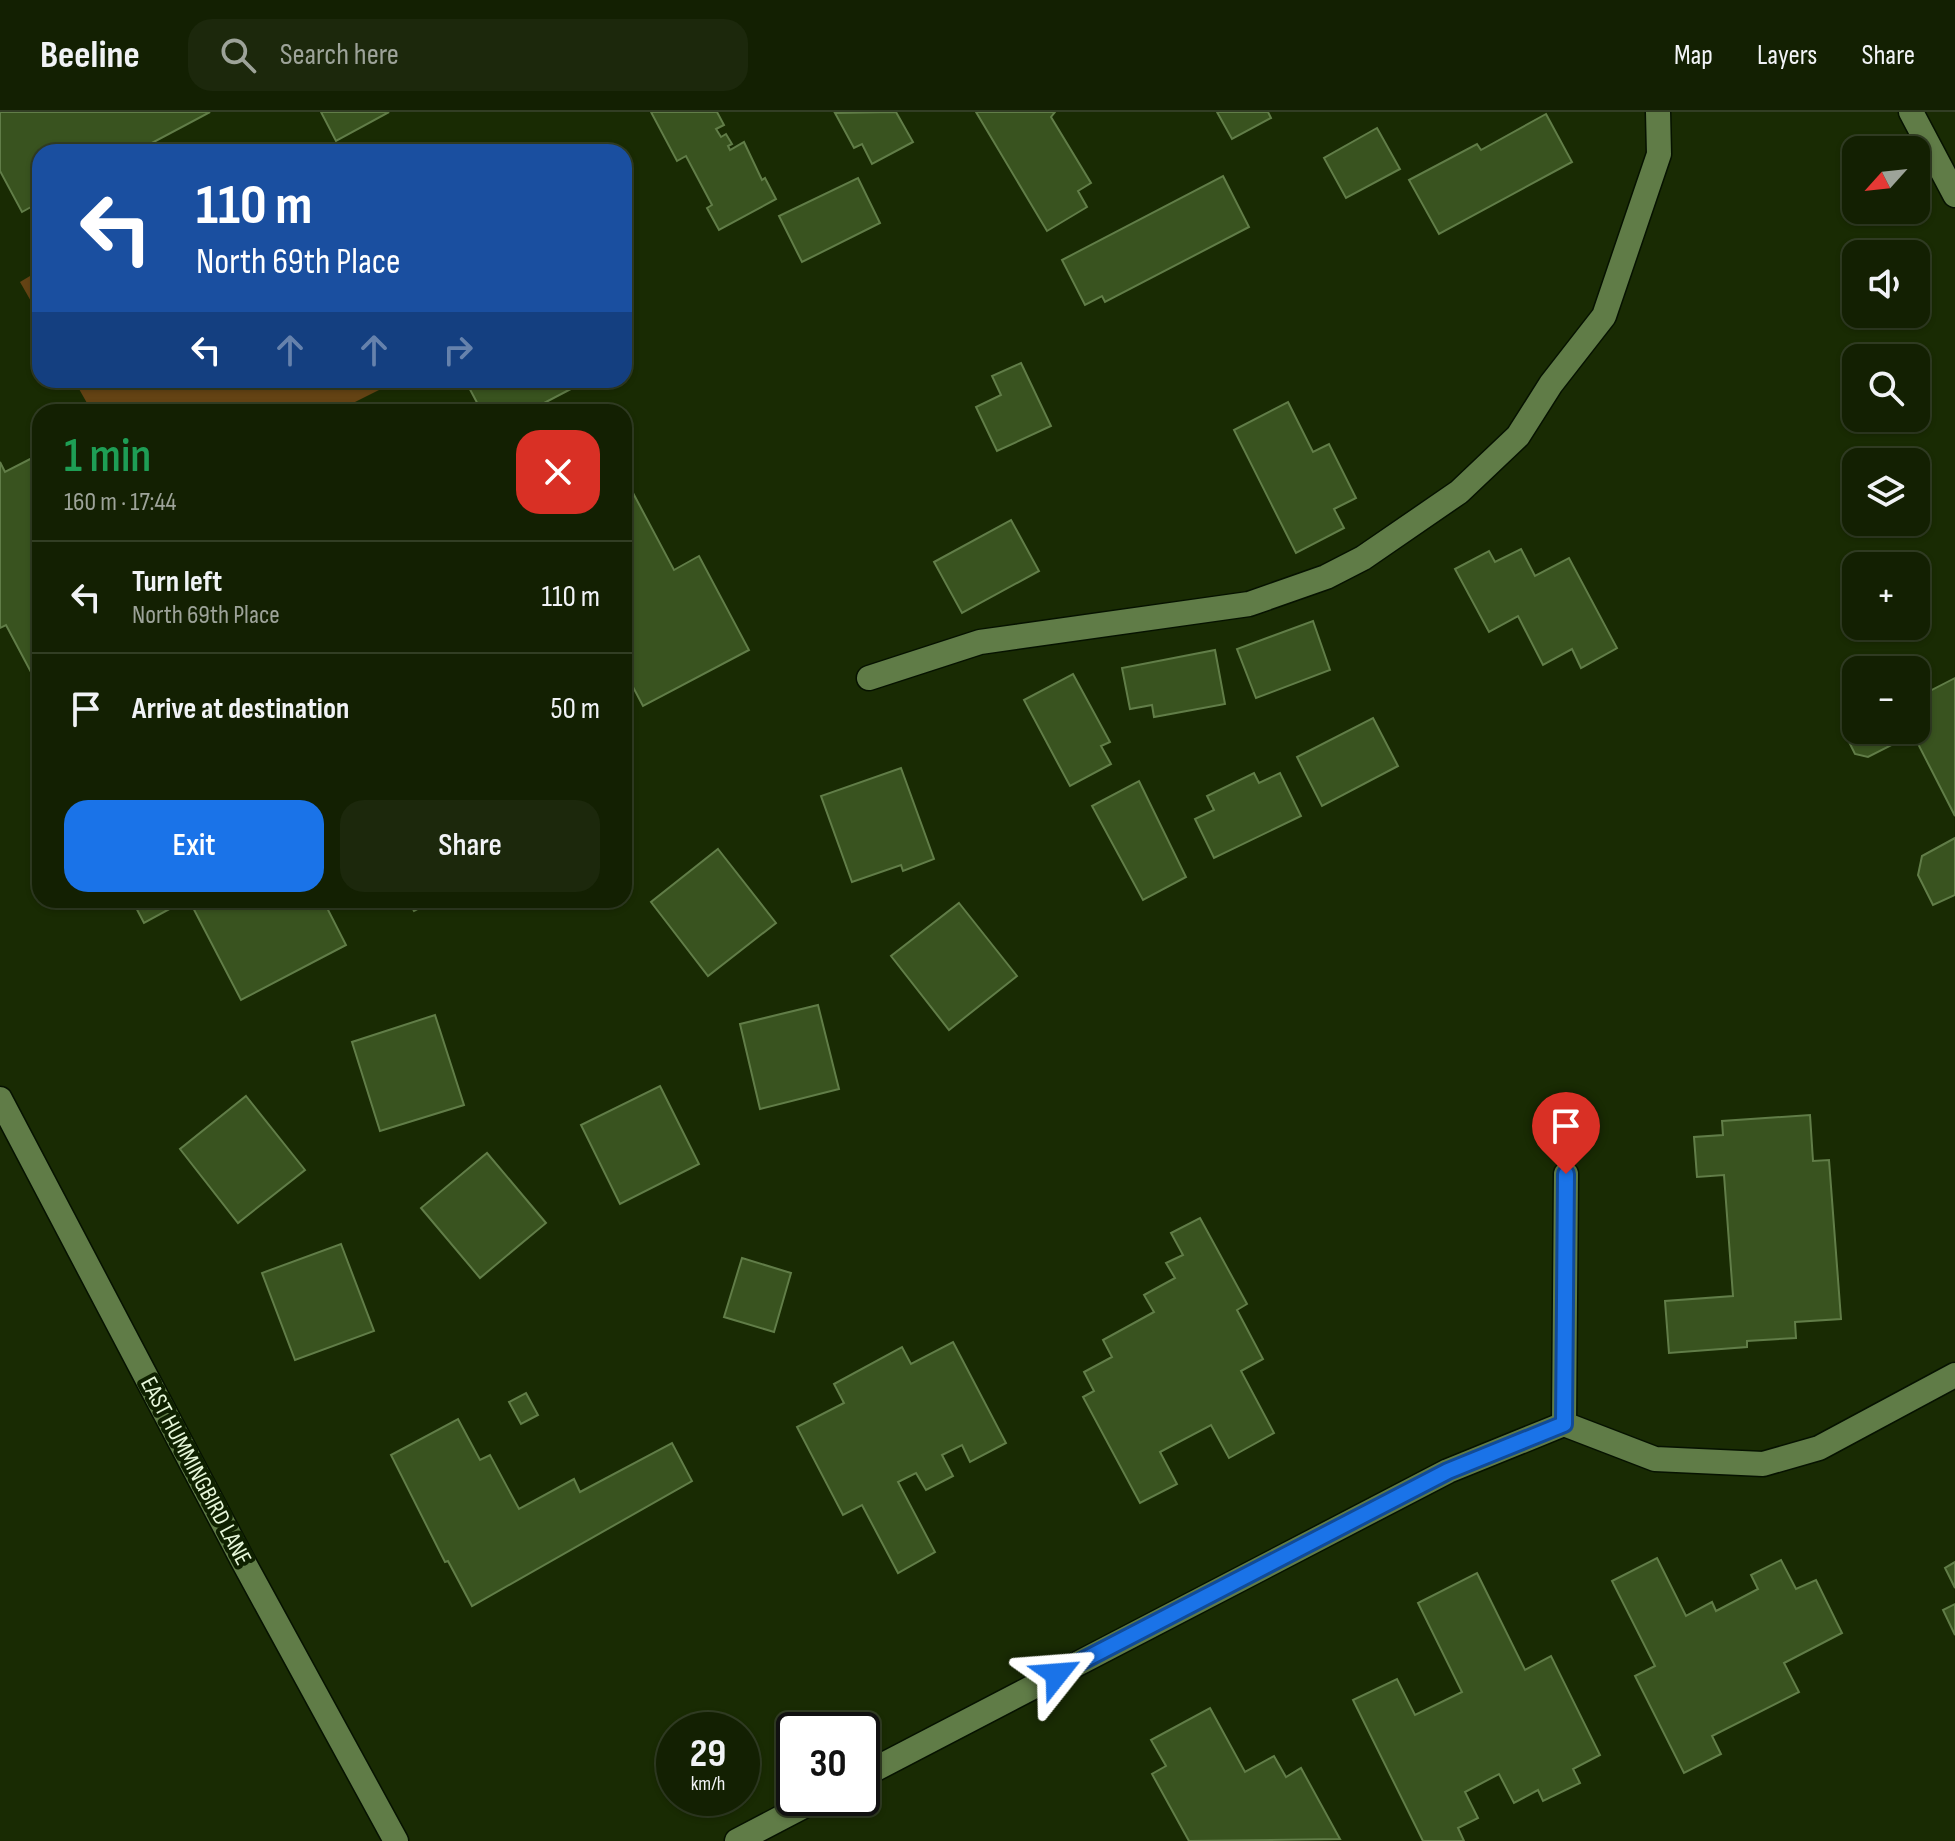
<!DOCTYPE html>
<meta charset="utf-8">
<style>
body{margin:0;font-family:"Sofia Sans Condensed",sans-serif;background:#1c280c;color:#f1f3f6;height:100vh;display:flex;flex-direction:column;font-size:30px;white-space:nowrap}
*{box-sizing:border-box;margin:0}
p{font-size:26px;color:#9da399}
.icon{flex:none;width:44px;height:44px;fill:none;stroke:currentColor;stroke-width:2;stroke-linecap:round;stroke-linejoin:round}
.map{position:relative;flex:1;overflow:hidden}
.details{position:absolute;left:32px;top:292px;width:600px;height:504px;display:flex;flex-direction:column;background:#132002;border-radius:24px;box-shadow:0 2px 6px #0004,0 0 0 2px #323e24}
.details>*{flex:none}
.hud{position:absolute;left:32px;top:32px;width:600px;height:244px;border-radius:24px;box-shadow:0 2px 6px #0004,0 0 0 2px #323e24;background:#1a4fa0;color:#fff;overflow:hidden}
.needle{width:52px;rotate:243deg}
.tools{position:absolute;left:1842px;top:24px;display:grid;gap:16px}
.tools a{display:grid;place-items:center;width:88px;height:88px;border-radius:16px;background:#132002;box-shadow:0 2px 6px #0004,0 0 0 2px #323e24;font-size:40px}
.speed{position:absolute;left:656px;top:1600px;display:flex;gap:16px;font-size:40px;font-weight:700;text-align:center}
.speed>*{display:grid;place-content:center;width:104px;height:104px;border-radius:50%;background:#132002;box-shadow:0 2px 6px #0004,0 0 0 2px #323e24;line-height:1}
.speed small{font-size:20px;font-weight:400}
.speed .limit{border:4px solid #111;border-radius:12px;background:#fff;color:#111}
.pin{position:absolute;display:grid;place-items:center;width:68px;height:68px;color:#fff;margin:-82px -34px;border-radius:50% 50% 50% 0;rotate:-45deg;box-shadow:0 0 8px #0007}
.pin .icon{rotate:45deg}
.me{position:absolute;width:88px;margin:-44px;rotate:62deg;stroke-linejoin:round;filter:drop-shadow(0 0 6px #0008)}
.turn{display:flex;align-items:center;gap:28px;height:168px;padding:0 32px;font-size:36px}
.turn .icon{width:104px;height:104px;stroke-width:2.5}
.turn b{display:block;font-size:56px;line-height:68px}
.lanes{display:flex;align-items:center;height:76px;padding:0 32px;background:#0003;justify-content:center;gap:40px;direction:ltr}
.lanes .off{opacity:.35}
.round{display:grid;place-items:center;flex:none;width:84px;height:84px;border-radius:24px;background:#1c280c}
.overview{display:flex;align-items:center;justify-content:space-between;height:136px;padding:0 32px}
h1{font-size:48px;font-weight:600;line-height:60px;color:#1e9e55}
.button{display:flex;gap:16px;margin-top:auto;padding:16px 32px}
.button a{flex:1;height:92px;border-radius:24px;background:#1a73e8;color:#fff;font-size:32px;font-weight:600;line-height:92px;text-align:center}
.button a+a{background:#1c280c;color:#f1f3f6}
ul{padding:0;list-style:none}
li{display:flex;align-items:center;gap:24px;height:112px;padding:0 32px;border-top:2px solid #323e24}
li div{flex:1}
li b{display:block;font-size:30px}
li em{font-style:normal}
header{display:flex;align-items:center;gap:48px;box-sizing:border-box;height:112px;padding:0 40px;background:#132002;border-bottom:2px solid #323e24}
header strong{font-size:38px}
nav{display:flex;gap:44px;margin-inline-start:auto;font-size:28px}
.search{width:560px;height:72px;background:#1c280c;display:flex;align-items:center;gap:20px;box-sizing:border-box;padding:0 28px;border-radius:24px;color:#9da399;font-size:30px}
.map>svg:first-child{display:block}
.green{fill:#644314}
.building{fill:#39531f;stroke:#617d48;stroke-width:2}
.lines{fill:none;stroke-linecap:round;stroke-linejoin:round}
.minor-casing{stroke:#061200;stroke-width:27}
.minor{stroke:#607c47;stroke-width:24}
.route-casing{stroke:#114b97;stroke-width:20}
.route{stroke:#1a73e8;stroke-width:14}
.labels{text-anchor:middle;dominant-baseline:central;stroke-width:8;stroke-linejoin:round;paint-order:stroke}
.street-label{font-size:24px;fill:#e7f7da;stroke:#0f2100}
</style>
<header>
<strong>Beeline</strong>
<div class="search"><svg class="icon" aria-label="search" viewBox="0 0 24 24"><circle cx="10" cy="10" r="6"/><path d="M15 15l6 6"/></svg>Search here</div>
<nav><a>Map</a><a>Layers</a><a>Share</a></nav>
</header>
<div class="map">
<svg width="1955" height="1729" viewBox="0 0 1955 1729">
<rect width="100%" height="100%" fill="#192b03"/>
<!-- green -->
<g class="green">
<polygon points="40,158 40,205 20,170"/>
<polygon points="74,268 380,268 383,276 335,300 92,300"/>
</g>
<!-- building -->
<g class="building">
<polygon points="0,0 210,0 135,40 40,40 40,90 22,100 0,59"/>
<polygon points="321,0 389,0 336,29"/>
<polygon points="651,0 717,0 724,13 716,17 721,25 726,22 732,32 728,34 730,38 744,30 762,68 765,66 776,87 719,118 707,96 712,93 686,44 677,49"/>
<polygon points="896,0 913,30 872,52 862,32 854,36 835,1"/>
<polygon points="976,0 1055,0 1051,5 1091,71 1078,79 1087,95 1047,119"/>
<polygon points="1217,0 1268,0 1271,6 1232,27"/>
<polygon points="1546,2 1572,50 1439,122 1409,68 1477,32 1481,38"/>
<polygon points="1377,16 1400,57 1346,86 1324,46"/>
<polygon points="1223,64 1249,115 1105,190 1102,184 1085,193 1062,148"/>
<polygon points="858,66 880,111 802,150 779,104"/>
<polygon points="1021,251 1051,314 997,339 976,295 1001,283 992,264"/>
<polygon points="465,268 588,268 527,300 482,300"/>
<polygon points="1288,290 1313,340 1329,332 1356,386 1334,397 1344,416 1296,441 1234,318"/>
<polygon points="40,342 40,577 6,513 0,516 0,350 5,360"/>
<polygon points="624,364 674,458 699,444 749,538 643,594 624,558"/>
<polygon points="1011,408 1039,459 962,501 934,450"/>
<polygon points="1521,437 1535,464 1569,446 1617,536 1581,556 1572,537 1543,553 1518,504 1489,520 1455,457 1489,439 1495,450"/>
<polygon points="1313,509 1330,558 1256,586 1237,537"/>
<polygon points="1215,538 1225,592 1154,605 1152,593 1130,597 1122,556"/>
<polygon points="1073,562 1110,630 1101,634 1111,652 1070,674 1024,588"/>
<polygon points="1955,566 1955,704 1913,622 1868,645 1855,642 1849,630 1856,601 1856,618 1916,618 1916,586"/>
<polygon points="1373,606 1398,654 1322,694 1297,645"/>
<polygon points="901,656 934,747 903,759 901,753 852,770 821,684"/>
<polygon points="1254,661 1259,671 1280,661 1301,704 1214,746 1195,707 1214,698 1207,684"/>
<polygon points="1139,669 1186,765 1143,788 1092,694"/>
<polygon points="1955,726 1955,783 1933,793 1918,763 1922,744"/>
<polygon points="718,737 776,811 708,864 651,790"/>
<polygon points="132,788 186,788 144,811"/>
<polygon points="189,788 323,788 346,833 241,888"/>
<polygon points="408,788 435,788 414,799"/>
<polygon points="959,791 1017,864 949,918 891,844"/>
<polygon points="818,893 839,977 760,997 740,912"/>
<polygon points="435,903 464,993 380,1019 352,930"/>
<polygon points="660,974 699,1052 620,1092 581,1013"/>
<polygon points="246,984 305,1058 238,1111 180,1037"/>
<polygon points="1810,1003 1813,1049 1829,1048 1841,1207 1795,1210 1796,1226 1747,1229 1747,1235 1669,1241 1665,1189 1733,1184 1724,1063 1697,1065 1694,1025 1723,1023 1722,1009"/>
<polygon points="487,1041 546,1111 480,1166 421,1096"/>
<polygon points="1200,1106 1247,1192 1237,1198 1263,1247 1241,1259 1274,1321 1229,1346 1211,1313 1160,1340 1177,1372 1140,1391 1083,1285 1094,1279 1084,1260 1112,1245 1103,1228 1154,1200 1144,1183 1175,1166 1166,1151 1183,1143 1171,1121"/>
<polygon points="341,1132 374,1219 295,1248 262,1161"/>
<polygon points="742,1146 791,1161 774,1220 724,1205"/>
<polygon points="953,1230 1006,1331 970,1350 962,1333 942,1343 953,1364 926,1378 916,1361 898,1370 935,1440 898,1461 862,1393 843,1403 797,1315 844,1291 834,1272 902,1235 911,1252"/>
<polygon points="526,1281 538,1303 521,1312 509,1290"/>
<polygon points="458,1307 480,1348 490,1343 519,1397 574,1367 580,1380 672,1331 692,1369 472,1494 448,1449 445,1450 391,1343"/>
<polygon points="1657,1446 1686,1504 1712,1490 1716,1499 1758,1477 1751,1463 1781,1448 1796,1477 1816,1468 1842,1521 1784,1551 1799,1580 1712,1624 1721,1642 1684,1661 1635,1564 1655,1554 1612,1469"/>
<polygon points="1955,1450 1955,1476 1945,1456"/>
<polygon points="1477,1461 1525,1558 1551,1544 1600,1643 1573,1657 1580,1671 1543,1689 1538,1678 1514,1691 1499,1662 1465,1680 1478,1706 1458,1716 1464,1729 1423,1729 1353,1588 1397,1567 1415,1603 1462,1580 1418,1491"/>
<polygon points="1955,1492 1955,1523 1943,1498"/>
<polygon points="1210,1596 1245,1660 1274,1644 1286,1665 1301,1656 1340,1727 1189,1729 1152,1662 1166,1654 1151,1628"/>
</g>
<g class="lines">
<defs>
<g id="minor">
<polyline points="1911,0 1955,83"/>
<polyline points="869,566 980,530 1249,492 1326,465 1363,446 1459,380 1518,324 1551,272 1604,204 1659,42 1658,0"/>
<polyline points="0,987 244,1451 396,1729"/>
<polyline points="1564,1312 1566,1062"/>
<polyline points="862,1664 1448,1359 1564,1312 1655,1347 1763,1352 1819,1336 1955,1263"/>
<polyline points="737,1729 819,1686"/>
</g>
</defs>
<!-- minor casing -->
<use href="#minor" class="minor-casing"/>
<!-- minor -->
<use href="#minor" class="minor"/>
</g>
<g class="lines">
<defs>
<polyline id="route" points="1057,1562 1448,1359 1564,1312 1566,1062"/>
</defs>
<!-- route casing -->
<use href="#route" class="route-casing"/>
<!-- route -->
<use href="#route" class="route"/>
</g>
<g class="labels">
<!-- street labels -->
<g class="street-label">
<text transform="translate(196 1359) rotate(62)">EAST HUMMINGBIRD LANE</text>
</g>
</g>
</svg>
<div class="tools">
<a><svg class="needle" viewBox="-14 -14 28 28"><path d="M0-13l5 13h-10z" fill="#e53935"/><path d="M0 13l5-13h-10z" fill="#9da399"/></svg></a>
<a><svg class="icon" aria-label="sound" viewBox="0 0 24 24"><path d="M4 9h4l5-4v14l-5-4H4zM17 9q2 3 0 6"/></svg></a>
<a><svg class="icon" aria-label="search" viewBox="0 0 24 24"><circle cx="10" cy="10" r="6"/><path d="M15 15l6 6"/></svg></a>
<a><svg class="icon" aria-label="layers" viewBox="0 0 24 24"><path d="M12 4l9 5-9 5-9-5zM3 14l9 5 9-5"/></svg></a>
<a>+</a>
<a>−</a>
</div>
<div class="speed"><div>29<small>km/h</small></div><div class="limit">30</div></div>
<div class="pin" style="left:1566px;top:1062px;background:#d93025"><svg class="icon" aria-label="arrive" viewBox="0 0 24 24"><path d="M6 21V4h12l-3 4 3 4H6"/></svg></div>
<svg class="me" style="left:1057px;top:1562px" viewBox="-20 -20 40 40"><path d="M0-17L14 15 0 8-14 15z" fill="#1a73e8" stroke="#fff" stroke-width="4"/></svg>
<div class="hud">
<div class="turn"><svg class="icon" aria-label="left" viewBox="0 0 24 24"><path d="M17 20v-9H6M10 6l-5 5 5 5"/></svg><div><b>110 m</b>North 69th Place</div></div>
<div class="lanes"><svg class="icon" aria-label="left" viewBox="0 0 24 24"><path d="M17 20v-9H6M10 6l-5 5 5 5"/></svg><svg class="icon off" aria-label="ahead" viewBox="0 0 24 24"><path d="M12 20V5M6 11l6-6 6 6"/></svg><svg class="icon off" aria-label="ahead" viewBox="0 0 24 24"><path d="M12 20V5M6 11l6-6 6 6"/></svg><svg class="icon off" aria-label="right" viewBox="0 0 24 24"><path d="M7 20v-9h11M14 6l5 5-5 5"/></svg></div>
</div>
<section class="details">
<div class="overview"><div><h1>1 min</h1><p>160 m · 17:44</p></div><a class="round" style="background:#d93025;color:#fff"><svg class="icon" aria-label="close" viewBox="0 0 24 24"><path d="M6 6l12 12M18 6L6 18"/></svg></a></div>
<ul>
<li><svg class="icon" aria-label="left" viewBox="0 0 24 24"><path d="M17 20v-9H6M10 6l-5 5 5 5"/></svg><div><b>Turn left</b><p>North 69th Place</p></div><em>110 m</em></li>
<li><svg class="icon" aria-label="arrive" viewBox="0 0 24 24"><path d="M6 21V4h12l-3 4 3 4H6"/></svg><div><b>Arrive at destination</b></div><em>50 m</em></li>
</ul>
<div class="button"><a>Exit</a><a>Share</a></div>
</section>
</div>
